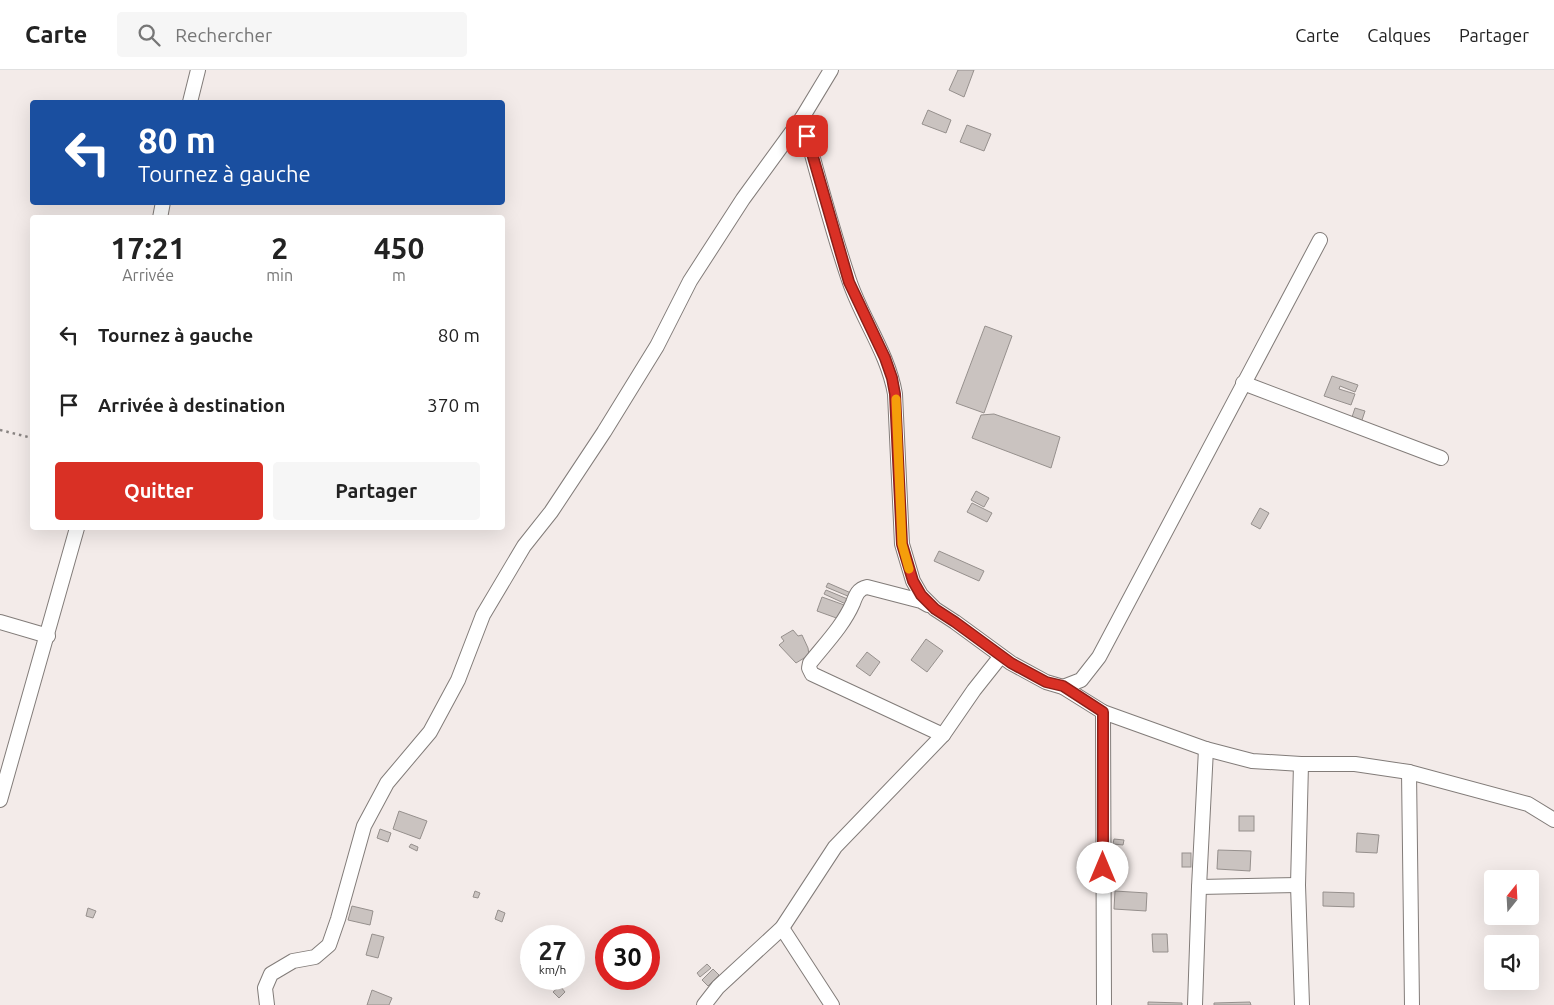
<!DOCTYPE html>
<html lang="fr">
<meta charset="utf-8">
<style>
body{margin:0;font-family:Ubuntu,sans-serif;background:#f6f6f6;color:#222;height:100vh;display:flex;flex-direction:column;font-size:19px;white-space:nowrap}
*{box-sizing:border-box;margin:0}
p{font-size:16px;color:#767676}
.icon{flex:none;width:28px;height:28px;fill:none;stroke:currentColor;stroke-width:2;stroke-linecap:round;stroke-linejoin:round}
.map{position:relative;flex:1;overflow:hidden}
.drawer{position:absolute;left:30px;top:145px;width:475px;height:315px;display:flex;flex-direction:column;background:#fff;border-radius:5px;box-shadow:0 5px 20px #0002}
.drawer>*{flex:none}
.hud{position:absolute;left:30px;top:30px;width:475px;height:105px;border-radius:5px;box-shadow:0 5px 20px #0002;background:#1a4fa0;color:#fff;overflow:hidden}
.needle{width:32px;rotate:18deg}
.tools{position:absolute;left:1484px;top:800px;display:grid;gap:10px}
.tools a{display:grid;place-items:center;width:55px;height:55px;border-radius:5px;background:#fff;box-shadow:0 5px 20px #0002;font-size:25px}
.speed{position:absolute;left:520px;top:855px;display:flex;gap:10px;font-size:25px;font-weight:700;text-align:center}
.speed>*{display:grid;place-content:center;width:65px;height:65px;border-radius:50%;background:#fff;box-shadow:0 5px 20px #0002;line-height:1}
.speed small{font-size:12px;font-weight:400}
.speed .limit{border:8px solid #d22;background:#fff;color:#111}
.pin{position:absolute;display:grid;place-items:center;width:42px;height:42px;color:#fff;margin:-21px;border-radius:10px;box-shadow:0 2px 8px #0006}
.me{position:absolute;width:55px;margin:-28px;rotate:0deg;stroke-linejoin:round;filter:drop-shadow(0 0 4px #0008)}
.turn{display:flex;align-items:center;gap:18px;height:105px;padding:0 25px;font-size:22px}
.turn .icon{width:65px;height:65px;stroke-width:2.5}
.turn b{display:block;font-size:35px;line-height:42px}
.eta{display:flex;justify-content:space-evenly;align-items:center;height:85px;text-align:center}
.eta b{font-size:30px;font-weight:700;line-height:35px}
.primary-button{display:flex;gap:10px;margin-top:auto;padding:10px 25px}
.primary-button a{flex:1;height:58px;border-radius:5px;background:#d93025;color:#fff;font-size:20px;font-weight:700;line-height:58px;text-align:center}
.primary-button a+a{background:#f6f6f6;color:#222}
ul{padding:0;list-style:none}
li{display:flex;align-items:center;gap:15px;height:70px;padding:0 25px}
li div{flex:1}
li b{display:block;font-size:19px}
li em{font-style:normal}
header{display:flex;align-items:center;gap:30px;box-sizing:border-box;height:70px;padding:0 25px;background:#fff;border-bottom:1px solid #e0e0e0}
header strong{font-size:24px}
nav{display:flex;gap:28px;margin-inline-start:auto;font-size:18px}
.search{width:350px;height:45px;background:#f6f6f6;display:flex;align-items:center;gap:12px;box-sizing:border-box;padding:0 18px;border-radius:5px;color:#767676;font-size:19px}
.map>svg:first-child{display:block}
.building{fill:#cac3c0;stroke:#96908d}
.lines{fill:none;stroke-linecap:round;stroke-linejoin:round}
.minor-casing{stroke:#827c79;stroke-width:16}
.path{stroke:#898482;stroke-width:2.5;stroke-dasharray:2.5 4;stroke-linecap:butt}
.minor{stroke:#fff;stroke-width:14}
.route-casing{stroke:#8d1f18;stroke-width:12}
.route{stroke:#d93025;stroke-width:9}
.slow{stroke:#f59e0b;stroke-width:9}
</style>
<header>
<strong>Carte</strong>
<div class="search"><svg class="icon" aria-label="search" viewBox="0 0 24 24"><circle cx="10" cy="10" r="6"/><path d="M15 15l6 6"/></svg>Rechercher</div>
<nav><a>Carte</a><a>Calques</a><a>Partager</a></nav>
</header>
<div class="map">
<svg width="1554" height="935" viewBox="0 0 1554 935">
<rect width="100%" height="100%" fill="#f3ebe9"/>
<!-- building -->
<g class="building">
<polygon points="958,0 974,0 964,27 949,20"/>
<polygon points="928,40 951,50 946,63 922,54"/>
<polygon points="967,55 991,64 984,81 960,72"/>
<polygon points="985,256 1012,266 984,343 956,333"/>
<polygon points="1332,306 1358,315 1355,322 1340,316 1339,319 1355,324 1351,335 1324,326"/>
<polygon points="1355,338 1365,341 1361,353 1351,350"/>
<polygon points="994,344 1060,367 1051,398 972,368 981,345"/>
<polygon points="976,421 989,428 984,437 971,430"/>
<polygon points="972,433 992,443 987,452 967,442"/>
<polygon points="1260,438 1269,443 1260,459 1251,454"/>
<polygon points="939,481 984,501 979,511 934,491"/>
<polygon points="828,513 851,523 850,527 826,517"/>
<polygon points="826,520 850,530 848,535 824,524"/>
<polygon points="822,527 847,536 842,550 817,541"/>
<polygon points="793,560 798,566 802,565 808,578 809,585 796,593 779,575 784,571 781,567"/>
<polygon points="926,569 943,581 927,602 911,590"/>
<polygon points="867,582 880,592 870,606 856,596"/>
<polygon points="399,741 427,751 420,769 393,759"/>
<rect x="1239" y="746" width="15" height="15"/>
<polygon points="380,759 391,763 388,772 377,768"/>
<polygon points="1357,763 1379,765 1377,783 1356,782"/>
<polygon points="1114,769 1124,770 1123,775 1113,774"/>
<polygon points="411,774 418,777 417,781 409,777"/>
<polygon points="1218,780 1251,781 1250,801 1217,799"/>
<rect x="1182" y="783" width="9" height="14"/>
<polygon points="475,821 480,823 478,828 473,827"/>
<polygon points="1115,821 1147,823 1146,841 1114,839"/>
<polygon points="1323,822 1354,823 1354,837 1323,836"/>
<polygon points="352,836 373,841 370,855 348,850"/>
<polygon points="88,838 96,841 93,848 86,846"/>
<polygon points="498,840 505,843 502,852 495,849"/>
<polygon points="372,864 384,867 378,888 366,885"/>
<polygon points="1152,864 1167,864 1168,882 1153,882"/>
<polygon points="531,880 531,902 521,895"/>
<polygon points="707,894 711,898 700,907 697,903"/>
<polygon points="713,899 719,905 708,916 702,910"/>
<polygon points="560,916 565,922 559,928 553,922"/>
<polygon points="372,920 392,928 389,935 367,935"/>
<polygon points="1148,932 1182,933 1182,935 1148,935"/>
<polygon points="1250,932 1251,935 1214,935 1214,933"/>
</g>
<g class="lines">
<defs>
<g id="minor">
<polyline points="190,32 198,0"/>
<path d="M802 48C817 102 831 157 849 210 862 249 888 283 895 324L902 474 913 511 921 525 935 539 955 552 1011 593 1046 612 1063 617 1103 642 1206 679 1252 691 1301 694H1355L1409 702 1528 734 1554 750"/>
<polyline points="160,148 163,132"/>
<polyline points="1243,313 1441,388"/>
<path d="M928 535 921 531 867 517C858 519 856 525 853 533 843 556 825 574 810 593L809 598 812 604 943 665"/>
<polyline points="0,552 48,566"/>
<polyline points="1063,617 1081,610 1099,587 1320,170"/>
<polyline points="1103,642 1104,935"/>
<polyline points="1301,694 1298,815 1302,935"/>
<polyline points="1409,702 1412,935"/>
<polyline points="0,730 77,458"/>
<polyline points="1199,817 1298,815"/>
<polyline points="782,858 832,935"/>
<polyline points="267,935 265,918 271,904 293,891 315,887 329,875 338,849 364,756 387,713 430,662 458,610 483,545 524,476 551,442 604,362 657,276 690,211 743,129 802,48 831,0"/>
<polyline points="704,935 718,917 782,858 835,777 943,665 974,620 1001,586"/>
<polyline points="1195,935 1199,817 1206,679"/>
</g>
</defs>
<!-- minor casing -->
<use href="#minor" class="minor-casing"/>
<!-- path -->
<polyline class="path" points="0,360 32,368"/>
<!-- minor -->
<use href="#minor" class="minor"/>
</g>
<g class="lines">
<defs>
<polyline id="route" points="807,66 849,212 885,288 892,308 895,324 902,474 913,511 921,525 935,539 955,552 1011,593 1046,612 1063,616 1103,642 1103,798"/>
</defs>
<!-- route casing -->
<use href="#route" class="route-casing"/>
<!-- route -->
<use href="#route" class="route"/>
<!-- slow -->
<polyline class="slow" points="896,329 902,474 909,499"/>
</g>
</svg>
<div class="tools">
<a><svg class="needle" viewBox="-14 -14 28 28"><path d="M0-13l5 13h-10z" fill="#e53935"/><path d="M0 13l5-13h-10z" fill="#767676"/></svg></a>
<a><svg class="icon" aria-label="sound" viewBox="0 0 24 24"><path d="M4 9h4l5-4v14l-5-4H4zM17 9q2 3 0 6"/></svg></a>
</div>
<div class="speed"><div>27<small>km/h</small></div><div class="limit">30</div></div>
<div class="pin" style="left:807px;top:66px;background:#d93025"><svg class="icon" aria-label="arrive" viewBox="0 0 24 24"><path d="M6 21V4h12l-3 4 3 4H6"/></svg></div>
<svg class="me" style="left:1103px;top:798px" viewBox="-20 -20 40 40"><circle r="19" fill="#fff"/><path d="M0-13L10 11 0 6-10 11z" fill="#d93025"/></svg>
<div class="hud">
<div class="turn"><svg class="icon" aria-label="left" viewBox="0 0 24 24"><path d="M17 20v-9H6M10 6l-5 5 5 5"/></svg><div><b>80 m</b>Tournez à gauche</div></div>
</div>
<section class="drawer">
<div class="eta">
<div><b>17:21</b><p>Arrivée</p></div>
<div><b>2</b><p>min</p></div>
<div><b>450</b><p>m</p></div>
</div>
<ul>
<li><svg class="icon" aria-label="left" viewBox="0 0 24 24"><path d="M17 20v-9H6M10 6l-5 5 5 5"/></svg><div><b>Tournez à gauche</b></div><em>80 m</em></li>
<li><svg class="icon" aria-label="arrive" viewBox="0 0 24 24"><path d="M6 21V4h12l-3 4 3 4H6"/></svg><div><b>Arrivée à destination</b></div><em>370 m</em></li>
</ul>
<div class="primary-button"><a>Quitter</a><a>Partager</a></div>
</section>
</div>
